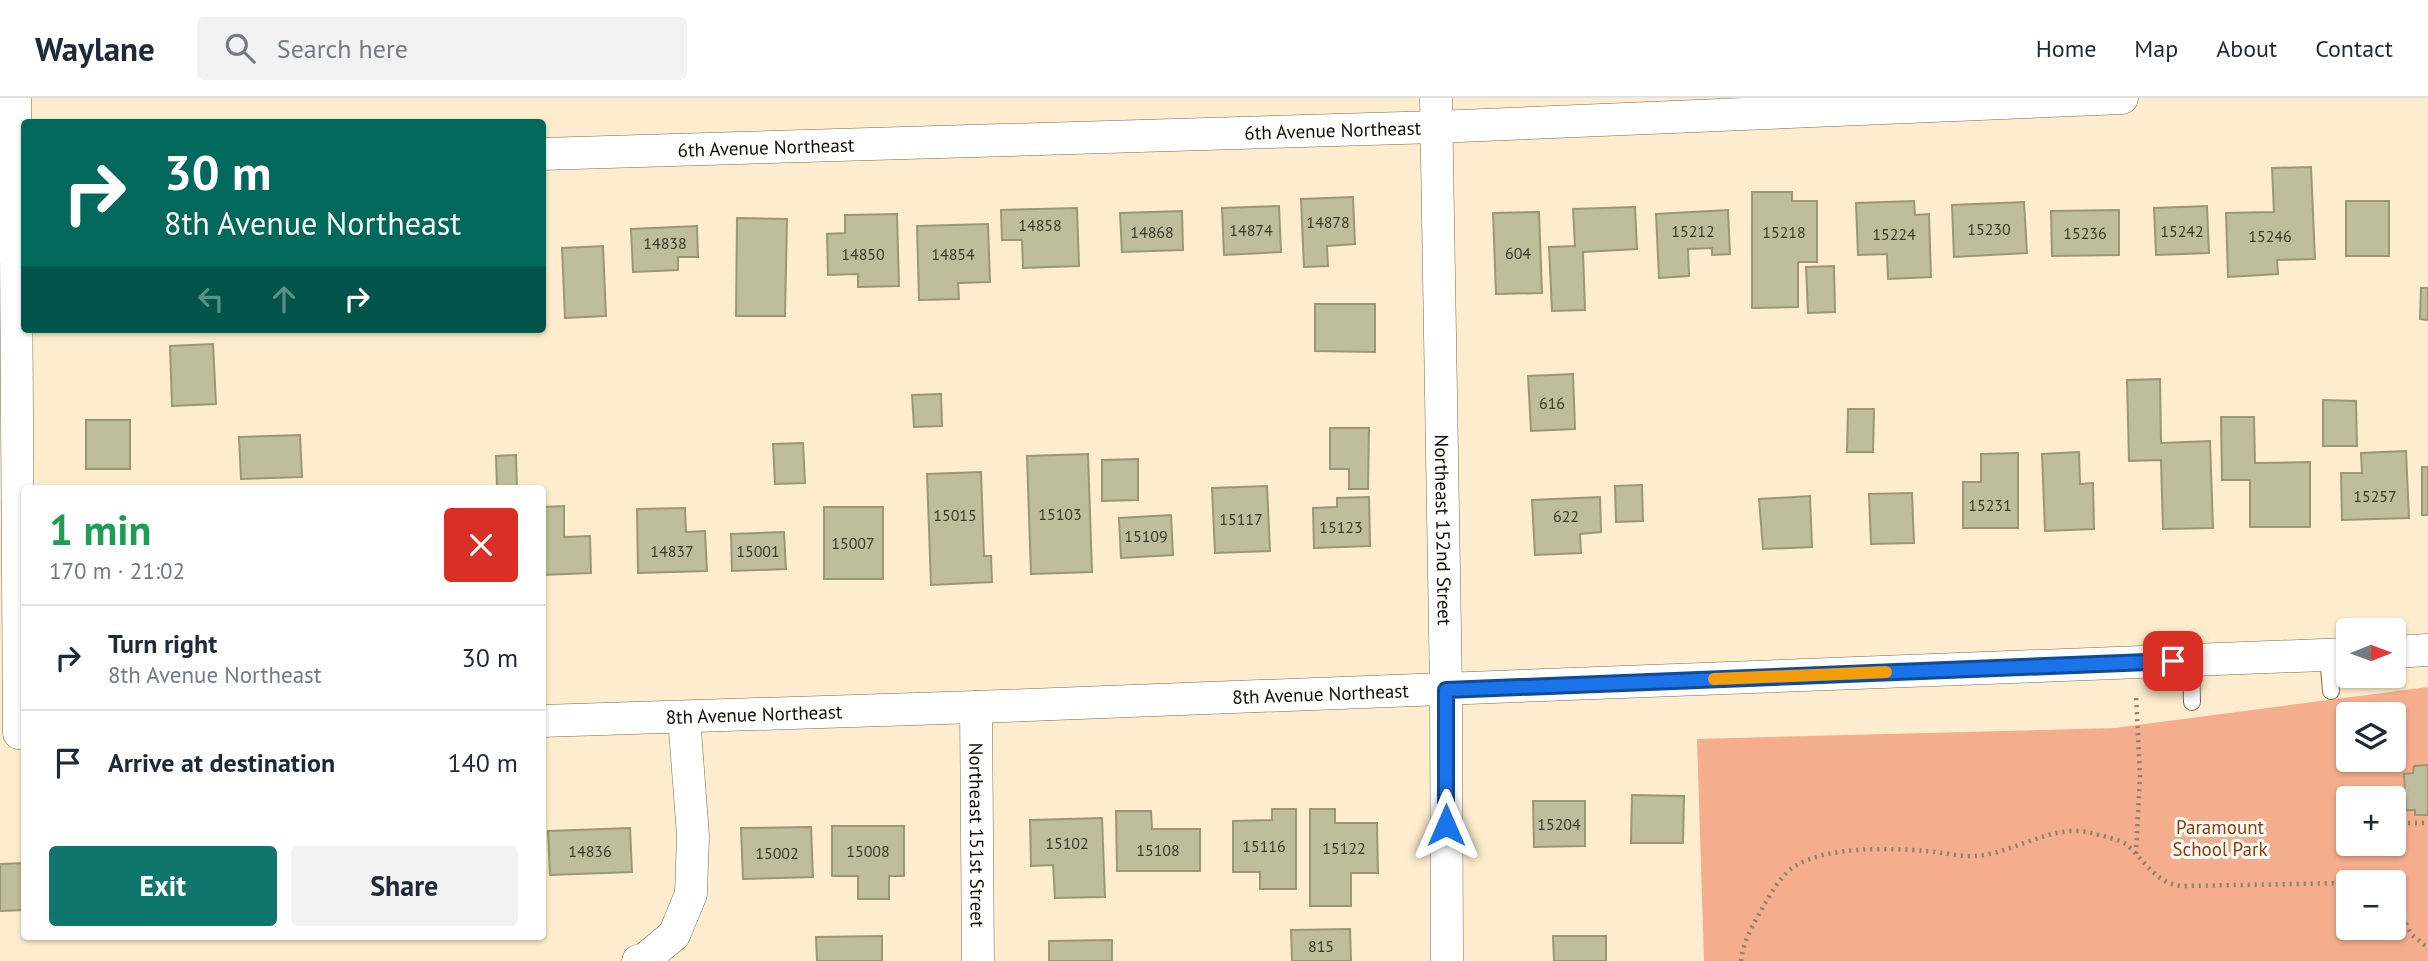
<!DOCTYPE html>
<meta charset="utf-8">
<style>
body{margin:0;font-family:"PT Sans",sans-serif;background:#f2f2f3;color:#1f2937;height:100vh;display:flex;flex-direction:column;font-size:26px;white-space:nowrap}
*{box-sizing:border-box;margin:0}
p{font-size:23px;color:#747a83}
.icon{flex:none;width:38px;height:38px;fill:none;stroke:currentColor;stroke-width:2;stroke-linecap:round;stroke-linejoin:round}
.map{position:relative;flex:1;overflow:hidden}
.side{position:absolute;left:21px;top:387px;width:525px;height:455px;display:flex;flex-direction:column;background:#fff;border-radius:7px;box-shadow:0 2px 5px #0004}
.side>*{flex:none}
.guide{position:absolute;left:21px;top:21px;width:525px;height:214px;border-radius:7px;box-shadow:0 2px 5px #0004;background:#00695c;color:#fff;overflow:hidden}
.needle{width:46px;rotate:89deg}
.controls{position:absolute;left:2336px;top:520px;display:grid;gap:14px}
.controls a{display:grid;place-items:center;width:70px;height:70px;border-radius:7px;background:#fff;box-shadow:0 2px 5px #0004;font-size:35px}
.pin{position:absolute;display:grid;place-items:center;width:60px;height:60px;color:#fff;margin:-30px;border-radius:14px;box-shadow:0 4px 10px #0006}
.me{position:absolute;width:77px;margin:-38px;rotate:0deg;stroke-linejoin:round;filter:drop-shadow(0 0 5px #0008)}
.turn{display:flex;align-items:center;gap:24px;height:147px;padding:0 28px;font-size:32px}
.turn .icon{width:91px;height:91px;stroke-width:2.5}
.turn b{display:block;font-size:49px;line-height:60px}
.lanes{display:flex;align-items:center;height:66px;padding:0 28px;background:#0003;justify-content:center;gap:35px;direction:ltr}
.lanes .off{opacity:.35}
.round{display:grid;place-items:center;flex:none;width:74px;height:74px;border-radius:7px;background:#f2f2f3}
.head{display:flex;align-items:center;justify-content:space-between;height:119px;padding:0 28px}
h1{font-size:42px;font-weight:700;line-height:52px;color:#1e9e55}
.cta{display:flex;gap:14px;margin-top:auto;padding:14px 28px}
.cta a{flex:1;height:80px;border-radius:7px;background:#0f766e;color:#fff;font-size:28px;font-weight:700;line-height:80px;text-align:center}
.cta a+a{background:#f2f2f3;color:#1f2937}
ul{padding:0;list-style:none}
li{display:flex;align-items:center;gap:21px;height:105px;padding:0 28px;border-top:2px solid #e0e1e3}
li div{flex:1}
li b{display:block;font-size:26px}
li em{font-style:normal}
header{display:flex;align-items:center;gap:42px;box-sizing:border-box;height:98px;padding:0 35px;background:#fff;border-bottom:2px solid #e0e1e3}
header strong{font-size:33px}
nav{display:flex;gap:38px;margin-inline-start:auto;font-size:24px}
.search{width:490px;height:63px;background:#f2f2f3;display:flex;align-items:center;gap:18px;box-sizing:border-box;padding:0 24px;border-radius:7px;color:#747a83;font-size:26px}
.map>svg:first-child{display:block}
.green{fill:#f4ad8d;fill-rule:evenodd}
.building{fill:#c0bd9c;stroke:#9a9778;stroke-width:2}
.lines{fill:none;stroke-linecap:round;stroke-linejoin:round}
.service-casing{stroke:#786a4e;stroke-width:18}
.minor-casing{stroke:#786a4e;stroke-width:33}
.path{stroke:#8a806b;stroke-width:4.5;stroke-dasharray:2 5;stroke-linecap:butt}
.service{stroke:#fff;stroke-width:16}
.minor{stroke:#fff;stroke-width:32}
.route-casing{stroke:#114b97;stroke-width:18}
.route{stroke:#1a73e8;stroke-width:12}
.slow{stroke:#f59e0b;stroke-width:12}
.labels{text-anchor:middle;dominant-baseline:central;stroke-width:6;stroke-linejoin:round;paint-order:stroke}
.number-label{font-size:16px;fill:#3e392a}
.street-label{font-size:19px;fill:#120d04;stroke:#fffcf6}
.park-label{font-size:19px;fill:#8e3b0a;stroke:#fffcf6}
</style>
<header>
<strong>Waylane</strong>
<div class="search"><svg class="icon" aria-label="search" viewBox="0 0 24 24"><circle cx="10" cy="10" r="6"/><path d="M15 15l6 6"/></svg>Search here</div>
<nav><a>Home</a><a>Map</a><a>About</a><a>Contact</a></nav>
</header>
<div class="map">
<svg width="2428" height="863" viewBox="0 0 2428 863">
<rect width="100%" height="100%" fill="#fdedce"/>
<!-- green -->
<path class="green" d="M2428 589V863H1704L1697 641 2115 630ZM2348 616H2394V662H2348ZM2348 700H2394V746H2348ZM2348 784H2394V830H2348Z"/>
<!-- building -->
<g class="building">
<polygon points="2311,69 2315,161 2277,162 2278,176 2228,179 2226,115 2274,114 2272,70"/>
<polygon points="1752,94 1792,94 1792,103 1817,103 1817,164 1798,164 1798,209 1752,210"/>
<polygon points="1353,99 1355,146 1327,148 1328,168 1304,169 1301,101"/>
<polygon points="1914,103 1915,117 1929,116 1931,179 1888,181 1887,156 1858,157 1856,105"/>
<rect x="2346" y="103" width="43" height="55"/>
<polygon points="2024,104 2027,155 1954,159 1952,107"/>
<polygon points="1279,108 1281,154 1224,157 1222,110"/>
<polygon points="2207,108 2209,155 2156,157 2154,110"/>
<polygon points="1635,109 1637,151 1583,154 1585,212 1552,213 1549,149 1575,148 1573,111"/>
<polygon points="1077,110 1079,168 1023,170 1022,142 1002,142 1001,112"/>
<polygon points="1728,112 1730,156 1712,157 1712,150 1688,151 1689,178 1659,180 1656,116"/>
<polygon points="2119,112 2119,157 2052,158 2051,113"/>
<polygon points="1182,113 1183,152 1122,154 1120,115"/>
<polygon points="1539,114 1542,195 1496,196 1493,115"/>
<polygon points="897,116 899,188 858,189 858,176 828,177 827,136 845,135 845,117"/>
<polygon points="737,120 787,121 785,218 736,218"/>
<polygon points="988,126 990,184 958,185 959,201 919,202 917,128"/>
<polygon points="697,128 698,159 678,159 678,172 633,174 631,131"/>
<polygon points="603,148 606,218 565,220 562,150"/>
<polygon points="1834,168 1835,214 1808,215 1806,169"/>
<polygon points="2421,190 2428,190 2428,222 2420,221"/>
<polygon points="1315,206 1375,206 1375,254 1315,253"/>
<polygon points="213,246 216,306 172,308 170,248"/>
<polygon points="1573,276 1575,331 1531,333 1528,278"/>
<polygon points="2160,281 2161,345 2210,343 2213,430 2163,431 2161,362 2129,363 2127,282"/>
<polygon points="941,296 942,328 914,329 912,297"/>
<polygon points="2323,302 2356,303 2357,348 2323,348"/>
<polygon points="1848,311 1874,311 1873,354 1847,354"/>
<polygon points="2221,319 2254,319 2255,365 2310,364 2310,429 2250,429 2250,382 2222,382"/>
<rect x="86" y="322" width="44" height="49"/>
<polygon points="1330,330 1369,330 1368,391 1349,391 1349,371 1330,371"/>
<polygon points="300,337 302,379 241,381 239,339"/>
<polygon points="803,345 805,385 775,386 773,346"/>
<polygon points="2406,353 2409,420 2342,422 2341,375 2362,375 2361,355"/>
<polygon points="2079,354 2080,386 2093,385 2094,431 2045,433 2042,356"/>
<polygon points="2018,355 2018,430 1963,430 1963,384 1981,384 1981,356"/>
<polygon points="1088,356 1092,474 1031,476 1027,358"/>
<polygon points="516,357 517,390 497,390 496,358"/>
<polygon points="1138,361 1138,402 1102,403 1102,362"/>
<rect x="2422" y="369" width="6" height="48"/>
<polygon points="981,374 984,458 991,458 992,484 931,487 927,376"/>
<polygon points="1642,387 1643,423 1616,424 1615,388"/>
<polygon points="1267,388 1270,453 1215,455 1212,390"/>
<polygon points="1912,395 1914,445 1871,446 1869,396"/>
<polygon points="1810,398 1812,449 1763,451 1759,401"/>
<polygon points="1369,399 1370,448 1314,450 1313,410 1337,409 1337,400"/>
<polygon points="1600,399 1601,434 1580,436 1581,455 1535,457 1532,402"/>
<polygon points="564,408 564,439 590,438 591,475 542,477 542,409"/>
<rect x="824" y="409" width="59" height="72"/>
<polygon points="685,410 686,434 705,433 707,473 638,475 637,411"/>
<polygon points="1171,417 1173,457 1121,460 1119,420"/>
<polygon points="784,434 786,471 732,473 731,436"/>
<polygon points="2428,667 2428,717 2415,717 2415,712 2406,712 2404,676 2413,675 2414,668"/>
<polygon points="1632,697 1684,698 1683,745 1631,745"/>
<polygon points="1533,703 1585,703 1585,748 1534,749"/>
<polygon points="1272,711 1296,711 1296,791 1260,791 1260,774 1233,774 1233,723 1272,722"/>
<polygon points="1310,711 1335,711 1335,725 1377,725 1378,775 1351,775 1351,808 1310,808"/>
<polygon points="1116,713 1151,713 1152,731 1200,731 1200,773 1117,773"/>
<polygon points="1102,720 1105,799 1055,800 1053,767 1031,768 1030,722"/>
<polygon points="832,728 904,728 904,778 889,778 889,801 858,801 858,778 832,778"/>
<polygon points="811,729 813,779 743,781 741,730"/>
<polygon points="630,730 632,774 550,777 548,733"/>
<polygon points="24,765 24,812 0,813 0,766"/>
<polygon points="1350,831 1351,863 1292,863 1291,832"/>
<polygon points="882,838 882,863 817,863 816,839"/>
<polygon points="1553,838 1606,838 1606,863 1554,863"/>
<polygon points="1112,842 1112,863 1049,863 1049,843"/>
</g>
<g class="lines">
<defs>
<g id="service">
<polyline points="2328,557 2331,593"/>
<polyline points="2191,562 2192,604"/>
</g>
<g id="minor">
<polyline points="15,0 19,635"/>
<path id="s1" d="M1436 0 1446 592 1447 863"/>
<path id="s2" d="M542 56 1436 29 2122 0"/>
<polyline points="2394,554 2428,552"/>
<path id="s3" d="M976 609 978 863"/>
<path id="s4" d="M542 623 976 609 2348 556"/>
<polyline points="638,863 645,861 674,837 691,796 693,738 684,619"/>
</g>
</defs>
<!-- service casing -->
<use href="#service" class="service-casing"/>
<!-- minor casing -->
<use href="#minor" class="minor-casing"/>
<!-- path -->
<g class="path">
<polyline points="2394,725 2428,725"/>
<polyline points="2136,756 2140,678 2136,597"/>
<polyline points="2394,800 2411,836 2428,850"/>
<path d="M1741 863C1743 844 1753 826 1763 809 1771 795 1781 777 1795 768 1828 748 1889 750 1926 753 1942 754 1958 759 1974 758 2014 756 2051 725 2092 735 2102 738 2119 741 2127 747 2145 763 2155 784 2180 788L2348 785"/>
</g>
<!-- service -->
<use href="#service" class="service"/>
<!-- minor -->
<use href="#minor" class="minor"/>
</g>
<g class="lines">
<defs>
<polyline id="route" points="1446,727 1446,592 2173,563"/>
</defs>
<!-- route casing -->
<use href="#route" class="route-casing"/>
<!-- route -->
<use href="#route" class="route"/>
<!-- slow -->
<polyline class="slow" points="1714,581 1886,574"/>
</g>
<g class="labels">
<!-- number labels -->
<g class="number-label">
<text x="1328" y="124">14878</text>
<text x="1040" y="127">14858</text>
<text x="1989" y="131">15230</text>
<text x="1251" y="132">14874</text>
<text x="1693" y="133">15212</text>
<text x="2182" y="133">15242</text>
<text x="1152" y="134">14868</text>
<text x="1784" y="134">15218</text>
<text x="2085" y="135">15236</text>
<text x="1894" y="136">15224</text>
<text x="2270" y="138">15246</text>
<text x="665" y="145">14838</text>
<text x="1518" y="155">604</text>
<text x="863" y="156">14850</text>
<text x="953" y="156">14854</text>
<text x="1552" y="305">616</text>
<text x="2375" y="398">15257</text>
<text x="1990" y="407">15231</text>
<text x="1060" y="416">15103</text>
<text x="955" y="417">15015</text>
<text x="1566" y="418">622</text>
<text x="1241" y="421">15117</text>
<text x="1341" y="429">15123</text>
<text x="1146" y="438">15109</text>
<text x="853" y="445">15007</text>
<text x="672" y="453">14837</text>
<text x="758" y="453">15001</text>
<text x="1559" y="726">15204</text>
<text x="1067" y="745">15102</text>
<text x="1264" y="748">15116</text>
<text x="1344" y="750">15122</text>
<text x="1158" y="752">15108</text>
<text x="590" y="753">14836</text>
<text x="868" y="753">15008</text>
<text x="777" y="755">15002</text>
<text x="1321" y="848">815</text>
</g>
<!-- street labels -->
<g class="street-label">
<text stroke="none"><textPath href="#s2" startOffset="791">6th Avenue Northeast</textPath></text>
<text stroke="none"><textPath href="#s2" startOffset="224">6th Avenue Northeast</textPath></text>
<text stroke="none"><textPath href="#s1" startOffset="432">Northeast 152nd Street</textPath></text>
<text stroke="none"><textPath href="#s4" startOffset="779">8th Avenue Northeast</textPath></text>
<text stroke="none"><textPath href="#s4" startOffset="212">8th Avenue Northeast</textPath></text>
<text stroke="none"><textPath href="#s3" startOffset="128">Northeast 151st Street</textPath></text>
</g>
<!-- park labels -->
<g class="park-label">
<text x="2220" y="729">Paramount<tspan x="2220" dy="22">School Park</tspan></text>
</g>
</g>
</svg>
<div class="controls">
<a><svg class="needle" viewBox="-14 -14 28 28"><path d="M0-13l5 13h-10z" fill="#e53935"/><path d="M0 13l5-13h-10z" fill="#747a83"/></svg></a>
<a><svg class="icon" aria-label="layers" viewBox="0 0 24 24"><path d="M12 4l9 5-9 5-9-5zM3 14l9 5 9-5"/></svg></a>
<a>+</a>
<a>−</a>
</div>
<div class="pin" style="left:2173px;top:563px;background:#d93025"><svg class="icon" aria-label="arrive" viewBox="0 0 24 24"><path d="M6 21V4h12l-3 4 3 4H6"/></svg></div>
<svg class="me" style="left:1446px;top:727px" viewBox="-20 -20 40 40"><path d="M0-17L14 15 0 8-14 15z" fill="#1a73e8" stroke="#fff" stroke-width="4"/></svg>
<div class="guide">
<div class="turn"><svg class="icon" aria-label="right" viewBox="0 0 24 24"><path d="M7 20v-9h11M14 6l5 5-5 5"/></svg><div><b>30 m</b>8th Avenue Northeast</div></div>
<div class="lanes"><svg class="icon off" aria-label="left" viewBox="0 0 24 24"><path d="M17 20v-9H6M10 6l-5 5 5 5"/></svg><svg class="icon off" aria-label="ahead" viewBox="0 0 24 24"><path d="M12 20V5M6 11l6-6 6 6"/></svg><svg class="icon" aria-label="right" viewBox="0 0 24 24"><path d="M7 20v-9h11M14 6l5 5-5 5"/></svg></div>
</div>
<section class="side">
<div class="head"><div><h1>1 min</h1><p>170 m · 21:02</p></div><a class="round" style="background:#d93025;color:#fff"><svg class="icon" aria-label="close" viewBox="0 0 24 24"><path d="M6 6l12 12M18 6L6 18"/></svg></a></div>
<ul>
<li><svg class="icon" aria-label="right" viewBox="0 0 24 24"><path d="M7 20v-9h11M14 6l5 5-5 5"/></svg><div><b>Turn right</b><p>8th Avenue Northeast</p></div><em>30 m</em></li>
<li><svg class="icon" aria-label="arrive" viewBox="0 0 24 24"><path d="M6 21V4h12l-3 4 3 4H6"/></svg><div><b>Arrive at destination</b></div><em>140 m</em></li>
</ul>
<div class="cta"><a>Exit</a><a>Share</a></div>
</section>
</div>
